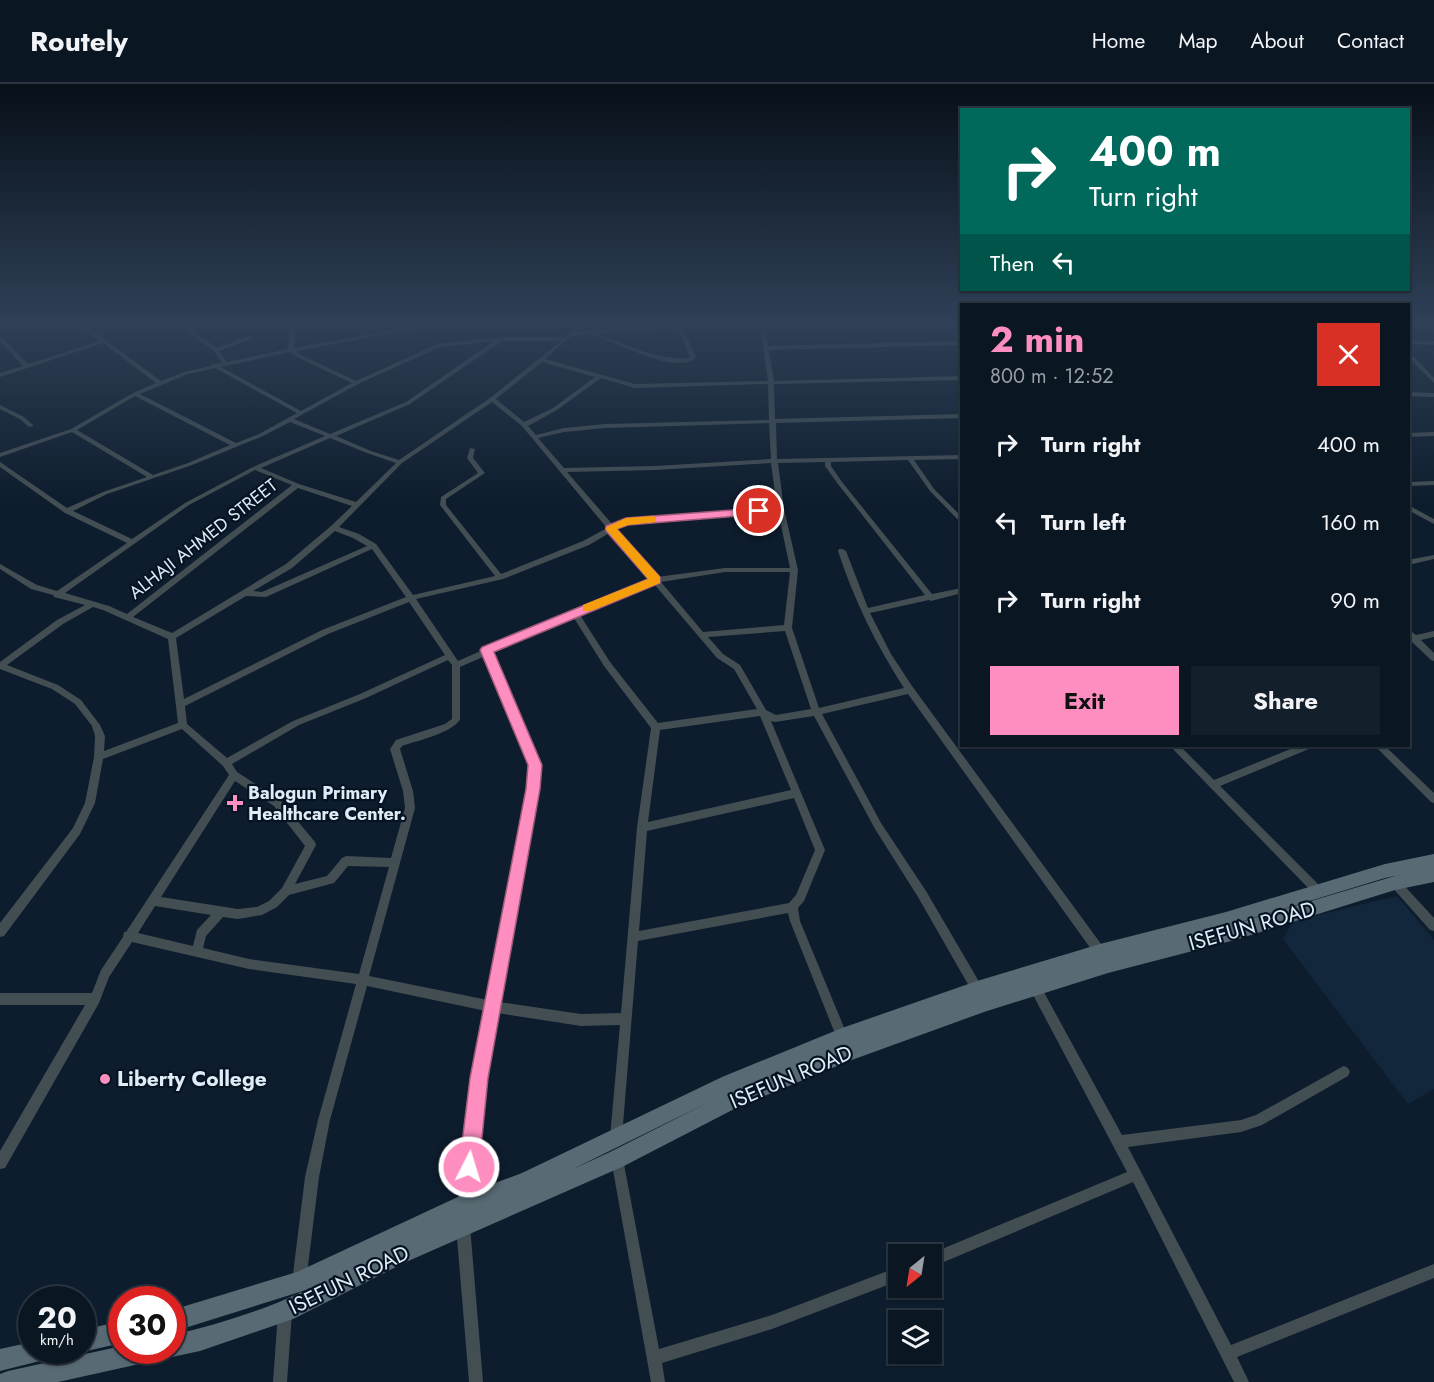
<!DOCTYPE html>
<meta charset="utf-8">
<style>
body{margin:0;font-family:Jost,sans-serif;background:#131f2a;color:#f1f3f6;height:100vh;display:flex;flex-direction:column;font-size:22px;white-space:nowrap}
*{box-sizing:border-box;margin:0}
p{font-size:20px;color:#999fa5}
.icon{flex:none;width:33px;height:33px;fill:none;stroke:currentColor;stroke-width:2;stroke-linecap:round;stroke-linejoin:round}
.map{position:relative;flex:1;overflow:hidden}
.details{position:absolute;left:960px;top:219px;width:450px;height:444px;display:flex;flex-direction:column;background:#0a1622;border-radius:0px;box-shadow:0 2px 4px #0004,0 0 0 2px #2a3540}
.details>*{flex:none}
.guide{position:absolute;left:960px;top:24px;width:450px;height:183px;border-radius:0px;box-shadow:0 2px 4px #0004,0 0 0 2px #2a3540;background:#00695c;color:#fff;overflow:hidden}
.needle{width:39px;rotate:210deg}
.tools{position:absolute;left:888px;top:1160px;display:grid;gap:12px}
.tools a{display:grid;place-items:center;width:54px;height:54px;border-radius:0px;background:#0a1622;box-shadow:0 2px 4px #0004,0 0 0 2px #2a3540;font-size:30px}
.speed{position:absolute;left:18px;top:1202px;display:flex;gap:12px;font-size:30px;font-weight:700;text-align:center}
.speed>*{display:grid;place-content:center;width:78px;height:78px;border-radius:50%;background:#0a1622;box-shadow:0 2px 4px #0004,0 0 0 2px #2a3540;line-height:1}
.speed small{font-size:15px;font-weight:400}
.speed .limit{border:9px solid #d22;background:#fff;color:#111}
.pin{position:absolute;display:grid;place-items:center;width:51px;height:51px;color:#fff;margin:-26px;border:3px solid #fff;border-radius:50%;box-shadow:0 2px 6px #0007}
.me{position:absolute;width:66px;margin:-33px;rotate:5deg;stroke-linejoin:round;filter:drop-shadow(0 0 4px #0008)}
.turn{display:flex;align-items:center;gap:21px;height:126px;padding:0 30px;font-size:27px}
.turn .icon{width:78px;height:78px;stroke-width:2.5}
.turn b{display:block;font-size:42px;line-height:51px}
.then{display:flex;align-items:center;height:57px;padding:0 30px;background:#0003;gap:12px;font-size:22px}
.round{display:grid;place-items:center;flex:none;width:63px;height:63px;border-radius:0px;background:#131f2a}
.overview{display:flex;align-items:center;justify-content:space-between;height:102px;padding:0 30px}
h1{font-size:36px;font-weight:700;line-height:45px;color:#fd8ebf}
.cta{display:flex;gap:12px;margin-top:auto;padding:12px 30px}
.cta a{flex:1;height:69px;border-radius:0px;background:#fd8ebf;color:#111;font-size:24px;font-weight:700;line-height:69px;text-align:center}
.cta a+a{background:#131f2a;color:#f1f3f6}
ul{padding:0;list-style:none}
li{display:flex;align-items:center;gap:18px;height:78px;padding:0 30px}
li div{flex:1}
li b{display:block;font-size:22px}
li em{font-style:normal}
header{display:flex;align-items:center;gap:36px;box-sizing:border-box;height:84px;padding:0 30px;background:#0a1622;border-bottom:2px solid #2a3540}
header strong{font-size:28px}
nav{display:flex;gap:33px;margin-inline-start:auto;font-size:21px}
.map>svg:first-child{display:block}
.built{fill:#12273b}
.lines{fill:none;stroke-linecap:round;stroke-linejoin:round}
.street{fill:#434e53;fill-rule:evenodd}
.secondary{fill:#586a73;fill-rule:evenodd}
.route{fill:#fd8ebf;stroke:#a45c7c;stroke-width:1.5}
.slow{fill:#f59e0b}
.poi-dot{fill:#fd8ebf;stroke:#051423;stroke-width:2}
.labels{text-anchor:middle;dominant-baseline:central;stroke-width:4.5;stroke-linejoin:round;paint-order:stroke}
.street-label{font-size:18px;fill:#e0ebf6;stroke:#051423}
.poi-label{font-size:18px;font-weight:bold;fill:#e0ebf6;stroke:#051423;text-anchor:start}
.near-street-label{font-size:21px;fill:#e0ebf6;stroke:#051423}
.near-poi-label{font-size:21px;font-weight:bold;fill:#e0ebf6;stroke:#051423;text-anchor:start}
</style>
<header>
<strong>Routely</strong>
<nav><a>Home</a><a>Map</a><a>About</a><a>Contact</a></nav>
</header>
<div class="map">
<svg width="1434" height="1298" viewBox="0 0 1434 1298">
<rect width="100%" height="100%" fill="#0d1d2d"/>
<!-- built -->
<polygon class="built" points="1397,812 1434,856 1434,1005 1408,1020 1283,855 1293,837"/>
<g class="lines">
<!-- street -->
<g class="street">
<path d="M75 238H81L161 297 184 288 211 282V280L222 279 214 267 175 238H180L188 243 204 238H210V239L191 246 217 264 249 252H253V254L219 267 227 278 288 265 291 238H296L294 264 441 238H450L296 267 301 271 356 297 437 260 502 253H565L584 238H590L578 248 679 238H764L768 262 962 257V261L769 266 774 297 962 292V296L774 300 775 335 962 330V334L776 339 777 375 962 371V375L914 376 934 405 962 433V440L930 407 908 376 831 378V382L842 398 932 510 962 504V509L931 517 929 516 870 529 891 570 912 602 1104 864 1105 868 1104 872 1100 873 1096 872 908 610 822 630 881 739 926 807 981 901 983 905 981 909 977 911 973 909 918 813 875 745 814 632 775 638 771 637 825 766 804 817 798 824 800 837 848 953 846 957 842 959 838 957 790 837 788 829 638 857 622 1053 620 1057 616 1059 612 1057 610 1053 620 941 581 942 497 929 477 1045 474 1094 476 1118 474 1123 469 1125 464 1123 462 1118C459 1053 474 991 486 927L367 902 330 1036 319 1093 306 1198 304 1203 299 1205 294 1203 292 1198 305 1093 318 1036 356 900 249 885 132 858 109 893 99 919 5 1084 0 1085V1067L85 921H0V909H92L101 886 123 853 124 848H126L229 691 223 682 182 645 103 675 95 719 80 750 4 852 0 853V839L73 744 85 719 94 673 95 652 92 642 75 620 52 605 0 585V578L57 536 85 521 54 513 53 511 31 505 0 485V480L37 501 57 507 127 459 65 429 0 383V378L67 424 103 408 147 393 72 348 0 373V369L71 345 133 309 156 299 103 259 0 293V289L23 282 0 257V252L28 280 100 257ZM760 241 768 297 635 300 545 275C552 269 566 254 574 252 577 251 586 250 589 250 611 254 677 294 696 273L682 242ZM677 242 690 273 688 274C656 276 626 260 596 250ZM494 257 406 318 330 350 294 335 358 300 440 263ZM502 257H561L490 314 399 376 371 367 336 352 410 320ZM290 268 297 273 352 299 301 327 221 283ZM542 278 595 293 553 324 524 338 496 315ZM215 284 297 329 259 350 236 359 140 310 188 290ZM601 294 635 304 768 300 769 336 605 340 564 344 536 351 528 342 557 326ZM135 312 230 361 188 379 153 391 77 346ZM492 318 522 342 607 444 583 457 501 490 446 421V415L485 389 473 374 475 365 470 364 467 374 478 389 441 413 440 421 495 492 413 511 376 460 359 450 339 443 402 379ZM290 338 325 352 253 383 185 419 132 455 73 427 107 410 192 381 263 352ZM769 339 771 375 655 382 564 384 538 354 564 348 605 344ZM330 354 367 369 396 379 356 418 299 400 261 384ZM825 378V382L838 400 925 511 868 524 846 467 842 465H839L838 467C854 516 876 561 904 604L819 624 792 544 798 486 784 425 778 379ZM771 379 777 423 626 435 613 441 567 388 655 386ZM255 386 292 401 127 530 109 522 65 509 189 421ZM298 404 352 422 331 442 286 480 172 549 133 533ZM778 427 790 484H725L657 493 616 445 628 439ZM335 447 353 454 367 462 262 508 253 507 292 484ZM611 448 650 496 576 527H572L571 529 489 564H484L483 566 458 577 416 515 503 495 589 461ZM372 465 406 513 322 546 184 615 176 554 246 512 266 513ZM725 488H790L784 541 703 548 661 498ZM654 500 717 574 734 585 757 625 658 639 610 578 580 531ZM409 518 445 571 360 610 293 637 227 674 187 640 185 622 328 550ZM93 523 103 526 168 555 178 639 104 667 105 652 100 641 81 616 58 601 7 581 63 540ZM574 534 604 582 651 644 637 744 621 929 581 930 499 918 538 705 540 681 492 569ZM785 547 811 625 776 631 766 626 740 581 723 570 708 553ZM485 572 530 681 528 705 488 916 369 892 415 724 413 707 400 665 402 662C419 656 449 650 460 636V583ZM448 576 452 581V635L445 640 396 656 390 665 403 707 405 724 391 774 346 772 342 774 327 792 295 800 316 761 315 758 280 716 237 688 232 680 299 641 366 614ZM760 632 791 706 648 738 660 646ZM235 697 274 722 305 762 282 804 269 817 257 823 238 825 161 813ZM794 714 815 766 796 811 789 819 639 847 647 747ZM348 782 389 783 359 890 249 875 203 864 206 852 223 833 238 835 262 831 277 823 289 811 334 799ZM155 822 211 831 197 846 193 862 138 849Z"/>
<path d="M251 238H266C263 241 254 241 251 238Z"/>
<polygon points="1408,256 1434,257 1434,261 1408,260"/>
<polygon points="1408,267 1434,294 1434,299 1408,273"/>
<polygon points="1408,308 1434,309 1434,313 1408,312"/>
<polygon points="0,321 24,333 34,342 29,343 20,335 0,325"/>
<polygon points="1434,348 1434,352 1408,353 1408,349"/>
<polygon points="1434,397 1434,401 1408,402 1408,398"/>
<polygon points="1408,421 1434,435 1434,440 1408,426"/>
<polygon points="1434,471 1434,475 1408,481 1408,476"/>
<polygon points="1408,545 1416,551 1434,547 1434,553 1421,556 1434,569 1434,577 1431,576 1411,557 1408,553"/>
<polygon points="1170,662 1180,662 1214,696 1298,662 1310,662 1309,665 1220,702 1323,805 1324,808 1323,811 1319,813 1315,811"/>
<polygon points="1375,662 1385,662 1434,709 1434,719 1431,718"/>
<polygon points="1395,794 1399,796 1434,834 1434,847 1430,846 1391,802 1390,799 1391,796"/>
<polygon points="1036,899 1040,901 1122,1051 1241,1036 1256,1031 1340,984 1344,982 1348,984 1350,988 1348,992 1262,1041 1241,1048 1128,1063 1231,1261 1434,1180 1434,1194 1237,1273 1249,1298 1234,1298 1133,1098 932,1183 932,1170 930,1170 1127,1088 1032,909 1030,905 1032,901"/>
<polygon points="617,1069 622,1070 623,1075 659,1265 772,1231 898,1183 898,1197 772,1245 662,1279 665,1298 651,1298 611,1075 612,1070"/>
<polygon points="463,1135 468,1137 470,1142 483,1298 469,1298 456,1142 458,1137"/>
<polygon points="285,1222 290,1224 292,1229 287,1298 273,1298 278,1229 280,1224"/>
</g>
<!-- secondary -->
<g class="secondary">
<path d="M1434 770V784L1385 794 1207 848 1395 792 1434 784V798L1395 806 1235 856 1108 889 984 928 849 977 740 1022 624 1082 406 1178 293 1235 200 1267 172 1273 163 1267 161 1274 153 1277 58 1298H0V1290L8 1287 122 1262V1266H172V1251C218 1241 264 1226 306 1206L172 1248V1226L297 1188 462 1111 522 1089 722 993 842 944 977 897 1100 860 1226 828 1385 780ZM709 1018 610 1068 571 1086Z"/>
<polygon points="122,1237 122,1259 82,1268 78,1266 82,1266 82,1246"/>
<polygon points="32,1258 32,1266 55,1266 52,1274 0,1287 0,1265"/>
</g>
</g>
<!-- sky -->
<linearGradient id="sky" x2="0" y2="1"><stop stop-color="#071019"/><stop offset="0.57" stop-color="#2f4057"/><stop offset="1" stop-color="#2f4057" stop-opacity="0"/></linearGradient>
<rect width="1434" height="419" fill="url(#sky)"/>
<!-- route -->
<polygon class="route" points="759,424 764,427 763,430 628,441 617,445 660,493 660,499 494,568 542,681 540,705 488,994 479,1083 476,1090 469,1093 462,1090 459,1083 470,994 526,705 528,681 480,566 482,563 648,495 606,447 606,442 626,434"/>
<!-- slow -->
<polygon class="slow" points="652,432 656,433 656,438 628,441 617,445 660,493 660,499 591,527 583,527 583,521 648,495 605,444 626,434"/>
<!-- markers -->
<g class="poi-dot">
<path d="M232 710h6v6h6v6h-6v6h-6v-6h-6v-6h6z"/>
<circle cx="105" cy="995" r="6"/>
</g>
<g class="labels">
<!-- street labels -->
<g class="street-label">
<text transform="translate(203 455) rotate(-38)">ALHAJI AHMED STREET</text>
</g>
<!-- poi labels -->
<g class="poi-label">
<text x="248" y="709">Balogun Primary<tspan x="248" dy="21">Healthcare Center.</tspan></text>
</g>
<!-- near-street labels -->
<g class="near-street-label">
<text transform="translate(1252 842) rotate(-16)">ISEFUN ROAD</text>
<text transform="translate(791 993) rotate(-23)">ISEFUN ROAD</text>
<text transform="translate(349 1196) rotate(-26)">ISEFUN ROAD</text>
</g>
<!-- near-poi labels -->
<g class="near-poi-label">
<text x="117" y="995">Liberty College</text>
</g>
</g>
</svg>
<div class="tools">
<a><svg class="needle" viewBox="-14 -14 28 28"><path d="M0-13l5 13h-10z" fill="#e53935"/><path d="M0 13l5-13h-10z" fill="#999fa5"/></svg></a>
<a><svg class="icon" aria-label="layers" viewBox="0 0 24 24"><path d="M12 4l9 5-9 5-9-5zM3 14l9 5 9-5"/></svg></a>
</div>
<div class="speed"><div>20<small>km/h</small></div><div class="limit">30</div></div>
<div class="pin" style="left:759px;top:427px;background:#d93025"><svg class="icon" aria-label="arrive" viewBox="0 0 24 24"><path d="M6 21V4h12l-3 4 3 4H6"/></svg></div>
<svg class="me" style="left:469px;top:1083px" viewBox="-20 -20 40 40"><circle r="17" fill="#fd8ebf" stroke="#fff" stroke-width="3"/><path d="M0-11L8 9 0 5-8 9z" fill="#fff"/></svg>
<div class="guide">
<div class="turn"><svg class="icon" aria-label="right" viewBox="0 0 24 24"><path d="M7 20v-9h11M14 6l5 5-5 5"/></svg><div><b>400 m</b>Turn right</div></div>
<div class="then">Then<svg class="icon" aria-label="left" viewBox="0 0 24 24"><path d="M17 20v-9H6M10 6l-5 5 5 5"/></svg></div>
</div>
<section class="details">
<div class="overview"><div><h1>2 min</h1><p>800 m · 12:52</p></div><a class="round" style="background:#d93025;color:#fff"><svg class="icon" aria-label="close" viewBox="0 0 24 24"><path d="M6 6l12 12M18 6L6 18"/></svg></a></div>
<ul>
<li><svg class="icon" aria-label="right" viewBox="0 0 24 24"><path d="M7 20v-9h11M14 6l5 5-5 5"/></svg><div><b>Turn right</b></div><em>400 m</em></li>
<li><svg class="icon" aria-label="left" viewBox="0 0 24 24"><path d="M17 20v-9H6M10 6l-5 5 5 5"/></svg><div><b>Turn left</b></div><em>160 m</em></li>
<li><svg class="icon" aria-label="right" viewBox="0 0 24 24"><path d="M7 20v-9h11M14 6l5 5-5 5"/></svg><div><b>Turn right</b></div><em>90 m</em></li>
</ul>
<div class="cta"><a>Exit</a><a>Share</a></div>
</section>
</div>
